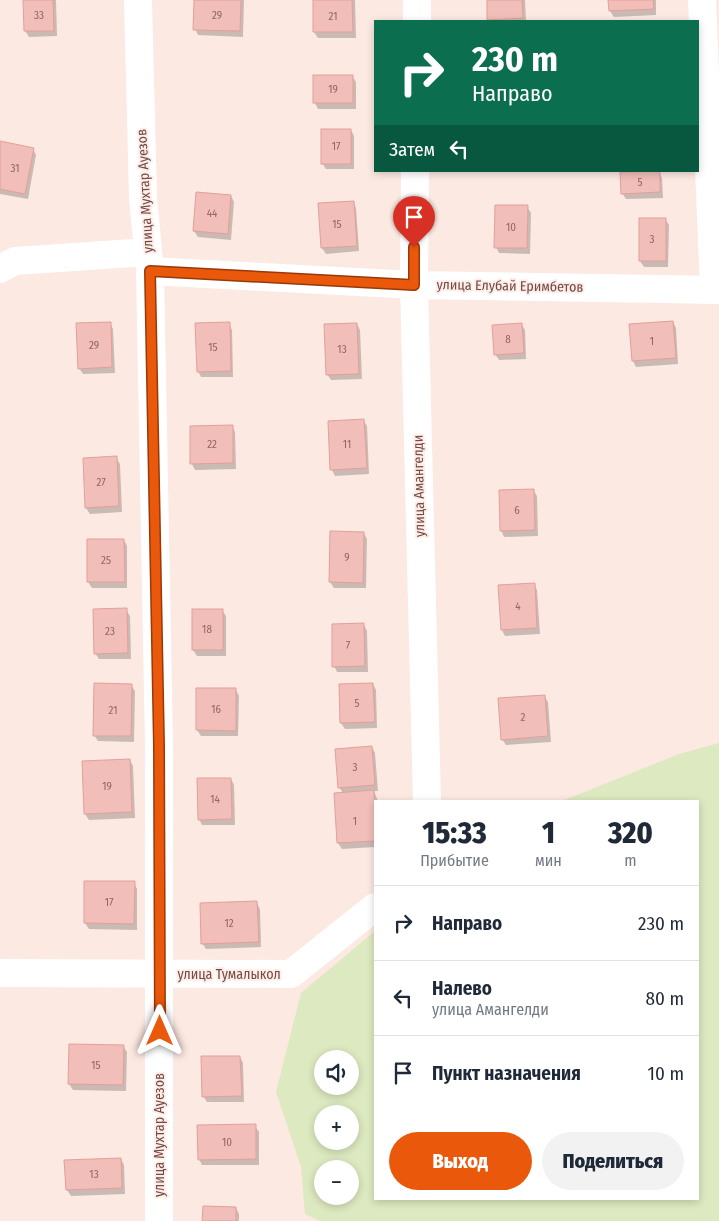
<!DOCTYPE html>
<html lang="ru">
<meta charset="utf-8">
<style>
body{margin:0;font-family:"Fira Sans Condensed",sans-serif;background:#f2f2f3;color:#1f2937;height:100vh;display:flex;flex-direction:column;font-size:19px;white-space:nowrap}
*{box-sizing:border-box;margin:0}
p{font-size:16px;color:#747a83}
.icon{flex:none;width:28px;height:28px;fill:none;stroke:currentColor;stroke-width:2;stroke-linecap:round;stroke-linejoin:round}
.map{position:relative;flex:1;overflow:hidden}
.sheet{position:absolute;left:374px;top:800px;width:325px;height:400px;display:flex;flex-direction:column;background:#fff;border-radius:0px;box-shadow:0 2px 8px #0003}
.sheet>*{flex:none}
.hud{position:absolute;left:374px;top:20px;width:325px;height:152px;border-radius:0px;box-shadow:0 2px 8px #0003;background:#0b6e4f;color:#fff;overflow:hidden}
.buttons{position:absolute;left:314px;top:1050px;display:grid;gap:10px}
.buttons a{display:grid;place-items:center;width:45px;height:45px;border-radius:50%;background:#fff;box-shadow:0 2px 8px #0003;font-size:25px}
.pin{position:absolute;display:grid;place-items:center;width:42px;height:42px;color:#fff;margin:-51px -21px;border-radius:50% 50% 50% 0;rotate:-45deg;box-shadow:0 0 5px #0007}
.pin .icon{rotate:45deg}
.me{position:absolute;width:55px;margin:-28px;rotate:0deg;stroke-linejoin:round;filter:drop-shadow(0 0 4px #0008)}
.turn{display:flex;align-items:center;gap:18px;height:105px;padding:0 15px;font-size:22px}
.turn .icon{width:65px;height:65px;stroke-width:2.5}
.turn b{display:block;font-size:35px;line-height:42px}
.then{display:flex;align-items:center;height:48px;padding:0 15px;background:#0003;gap:10px;font-size:19px}
.eta{display:flex;justify-content:space-evenly;align-items:center;height:85px;text-align:center}
.eta b{font-size:30px;font-weight:800;line-height:35px}
.action{display:flex;gap:10px;margin-top:auto;padding:10px 15px}
.action a{flex:1;height:58px;border-radius:30px;background:#ea580c;color:#fff;font-size:20px;font-weight:800;line-height:58px;text-align:center}
.action a+a{background:#f2f2f3;color:#1f2937}
ul{padding:0;list-style:none}
li{display:flex;align-items:center;gap:15px;height:75px;padding:0 15px;border-top:1px solid #e0e1e3}
li div{flex:1}
li b{display:block;font-size:19px}
li em{font-style:normal}
.map>svg:first-child{display:block}
.green{fill:#dde9c0;fill-rule:evenodd}
.shadow{fill:#0003}
.building{fill:#f1beb9;stroke:#e49f99}
.lines{fill:none;stroke-linecap:round;stroke-linejoin:round}
.minor{stroke:#fff;stroke-width:28}
.route-casing{stroke:#983908;stroke-width:12}
.route{stroke:#ea580c;stroke-width:9}
.labels{text-anchor:middle;dominant-baseline:central;stroke-width:4;stroke-linejoin:round;paint-order:stroke}
.number-label{font-size:11px;fill:#926764}
.street-label{font-size:14px;fill:#734a48;stroke:#ffeee7}
</style>
<div class="map">
<svg width="719" height="1221" viewBox="0 0 719 1221">
<rect width="100%" height="100%" fill="#fce9e1"/>
<!-- green -->
<path class="green" d="M719 743V1221H320L305 1214 301 1167 276 1092 301 993 375 931V1199H698V801H562L679 754ZM322 1059H350V1086H322ZM322 1114H350V1141H322ZM322 1169H350V1196H322Z"/>
<!-- shadow -->
<g class="shadow">
<polygon points="24,0 56,0 57,36 29,37 25,31"/>
<polygon points="196,0 244,0 243,37 198,35 195,29"/>
<polygon points="314,0 355,0 356,38 318,38 314,32"/>
<polygon points="488,0 525,0 526,21 489,21"/>
<polygon points="610,0 656,0 656,15 614,17 610,11"/>
<polygon points="352,76 356,82 356,109 318,109 315,103"/>
<polygon points="351,130 354,136 354,169 326,169 322,163"/>
<polygon points="0,143 33,149 36,155 28,199 0,194"/>
<polygon points="659,172 662,178 663,198 626,199 622,193"/>
<polygon points="231,196 234,202 231,240 198,237 194,231"/>
<polygon points="353,202 356,208 359,251 326,254 322,248"/>
<polygon points="527,207 531,213 530,254 499,253 496,247"/>
<polygon points="665,219 669,225 668,267 644,267 640,261"/>
<polygon points="673,322 676,328 678,364 636,367 633,361"/>
<polygon points="110,323 113,329 115,373 83,374 79,368"/>
<polygon points="229,324 232,330 233,377 201,377 198,371"/>
<polygon points="357,324 360,330 362,379 331,380 327,374"/>
<polygon points="521,324 525,330 526,359 499,360 495,354"/>
<polygon points="363,420 367,426 369,474 335,476 332,470"/>
<polygon points="232,426 235,432 236,469 195,470 192,464"/>
<polygon points="116,458 120,464 122,512 90,514 86,508"/>
<polygon points="533,490 537,496 538,536 504,537 501,530"/>
<polygon points="364,533 367,539 366,588 334,588 330,582"/>
<polygon points="124,540 127,546 127,588 92,588 88,582"/>
<polygon points="534,584 537,590 540,634 505,636 502,630 499,586"/>
<polygon points="126,610 130,616 131,659 99,659 95,653"/>
<polygon points="222,610 226,616 226,656 197,656 193,650"/>
<polygon points="364,625 367,631 368,672 337,672 334,666"/>
<polygon points="373,684 376,690 377,728 345,729 341,723 340,685"/>
<polygon points="131,685 135,691 134,742 98,741 94,735"/>
<polygon points="236,690 239,696 238,736 201,736 197,730"/>
<polygon points="544,696 548,702 551,742 506,745 502,739"/>
<polygon points="372,747 375,753 378,791 374,791 378,801 375,801 375,847 342,849 338,843 343,793 339,787"/>
<polygon points="130,760 133,766 135,818 89,820 85,814"/>
<polygon points="231,779 234,785 235,825 202,825 199,819"/>
<polygon points="86,882 134,883 137,889 137,930 89,929 85,923"/>
<polygon points="257,903 260,909 261,947 206,949 202,943"/>
<polygon points="123,1046 127,1052 126,1091 73,1090 69,1084"/>
<polygon points="240,1057 243,1063 244,1102 207,1102 203,1096"/>
<polygon points="255,1126 259,1132 259,1165 202,1165 199,1159"/>
<polygon points="121,1159 124,1165 125,1194 71,1196 67,1190"/>
<polygon points="236,1208 239,1214 239,1221 203,1221"/>
</g>
<!-- building -->
<g class="building">
<polygon points="23,0 53,0 54,31 24,31"/>
<polygon points="194,0 241,0 240,31 193,30"/>
<polygon points="313,0 352,0 353,32 313,32"/>
<polygon points="487,0 522,0 523,18 487,20"/>
<polygon points="608,0 653,0 654,9 609,11"/>
<rect x="313" y="75" width="40" height="28"/>
<rect x="321" y="129" width="30" height="35"/>
<polygon points="0,141 34,148 25,194 0,189"/>
<polygon points="660,171 660,192 621,194 620,172"/>
<polygon points="196,192 231,195 228,234 193,231"/>
<polygon points="354,201 357,246 321,248 318,203"/>
<polygon points="495,205 528,205 527,248 494,248"/>
<rect x="639" y="218" width="27" height="43"/>
<polygon points="673,321 676,358 632,361 629,324"/>
<polygon points="111,322 112,367 78,369 76,323"/>
<polygon points="230,322 231,371 197,372 195,323"/>
<polygon points="357,323 359,374 326,375 324,324"/>
<polygon points="522,323 524,353 494,355 492,325"/>
<polygon points="364,419 367,468 330,470 328,421"/>
<polygon points="233,425 233,463 190,464 190,426"/>
<polygon points="117,456 119,506 85,508 83,458"/>
<polygon points="534,489 535,530 500,531 499,490"/>
<polygon points="330,531 364,532 363,583 329,582"/>
<polygon points="87,539 124,539 125,582 87,582"/>
<polygon points="535,583 537,628 501,630 498,585"/>
<polygon points="127,608 128,653 94,654 93,609"/>
<rect x="192" y="609" width="31" height="41"/>
<polygon points="364,623 365,666 332,667 332,624"/>
<polygon points="94,683 132,684 131,736 93,736"/>
<polygon points="373,683 375,722 340,723 339,684"/>
<polygon points="196,688 236,688 236,731 196,730"/>
<polygon points="545,695 548,736 501,740 498,698"/>
<polygon points="372,746 375,785 338,788 335,749"/>
<polygon points="130,759 132,812 84,814 82,761"/>
<polygon points="197,778 231,778 232,819 198,820"/>
<polygon points="374,790 375,841 337,843 334,793"/>
<polygon points="84,881 135,881 134,924 84,923"/>
<polygon points="257,901 259,942 201,944 200,903"/>
<polygon points="69,1044 124,1045 123,1085 68,1084"/>
<polygon points="201,1056 240,1056 242,1096 202,1097"/>
<polygon points="256,1124 256,1159 198,1160 197,1125"/>
<polygon points="121,1158 122,1188 66,1190 64,1160"/>
<polygon points="203,1206 236,1207 236,1221 202,1221"/>
</g>
<g class="lines">
<!-- minor -->
<g class="minor">
<polyline points="138,0 143,198 150,271 159,746 159,1221"/>
<polyline points="702,0 714,289"/>
<polyline points="417,21 417,0"/>
<polyline points="415,171 414,285 427,801"/>
<polyline points="0,269 15,261 148,252"/>
<polyline points="150,271 414,285 719,290"/>
<polyline points="0,973 291,974 375,907"/>
</g>
</g>
<g class="lines">
<defs>
<polyline id="route" points="160,1031 159,746 150,271 414,285 414,247"/>
</defs>
<!-- route casing -->
<use href="#route" class="route-casing"/>
<!-- route -->
<use href="#route" class="route"/>
</g>
<g class="labels">
<!-- number labels -->
<g class="number-label">
<text x="39" y="15">33</text>
<text x="217" y="15">29</text>
<text x="333" y="16">21</text>
<text x="333" y="89">19</text>
<text x="336" y="146">17</text>
<text x="15" y="168">31</text>
<text x="640" y="182">5</text>
<text x="212" y="213">44</text>
<text x="337" y="224">15</text>
<text x="511" y="227">10</text>
<text x="652" y="239">3</text>
<text x="508" y="339">8</text>
<text x="652" y="341">1</text>
<text x="94" y="345">29</text>
<text x="213" y="347">15</text>
<text x="342" y="349">13</text>
<text x="212" y="444">22</text>
<text x="347" y="444">11</text>
<text x="101" y="482">27</text>
<text x="517" y="510">6</text>
<text x="347" y="557">9</text>
<text x="106" y="560">25</text>
<text x="518" y="606">4</text>
<text x="207" y="629">18</text>
<text x="110" y="631">23</text>
<text x="348" y="645">7</text>
<text x="357" y="703">5</text>
<text x="216" y="709">16</text>
<text x="113" y="710">21</text>
<text x="523" y="717">2</text>
<text x="355" y="767">3</text>
<text x="107" y="786">19</text>
<text x="215" y="799">14</text>
<text x="355" y="821">1</text>
<text x="109" y="902">17</text>
<text x="229" y="923">12</text>
<text x="96" y="1065">15</text>
<text x="227" y="1142">10</text>
<text x="94" y="1174">13</text>
</g>
<!-- street labels -->
<g class="street-label">
<text transform="translate(145 191) rotate(-93)">улица Мухтар Ауезов</text>
<text transform="translate(510 286) rotate(1)">улица Елубай Еримбетов</text>
<text transform="translate(419 486) rotate(-91)">улица Амангелди</text>
<text x="229" y="974">улица Тумалыкол</text>
<text transform="translate(159 1135) rotate(-90)">улица Мухтар Ауезов</text>
</g>
</g>
</svg>
<div class="buttons">
<a><svg class="icon" aria-label="sound" viewBox="0 0 24 24"><path d="M4 9h4l5-4v14l-5-4H4zM17 9q2 3 0 6"/></svg></a>
<a>+</a>
<a>−</a>
</div>
<div class="pin" style="left:414px;top:247px;background:#d93025"><svg class="icon" aria-label="arrive" viewBox="0 0 24 24"><path d="M6 21V4h12l-3 4 3 4H6"/></svg></div>
<svg class="me" style="left:160px;top:1031px" viewBox="-20 -20 40 40"><path d="M0-17L14 15 0 8-14 15z" fill="#ea580c" stroke="#fff" stroke-width="4"/></svg>
<div class="hud">
<div class="turn"><svg class="icon" aria-label="right" viewBox="0 0 24 24"><path d="M7 20v-9h11M14 6l5 5-5 5"/></svg><div><b>230 m</b>Направо</div></div>
<div class="then">Затем<svg class="icon" aria-label="left" viewBox="0 0 24 24"><path d="M17 20v-9H6M10 6l-5 5 5 5"/></svg></div>
</div>
<section class="sheet">
<div class="eta">
<div><b>15:33</b><p>Прибытие</p></div>
<div><b>1</b><p>мин</p></div>
<div><b>320</b><p>m</p></div>
</div>
<ul>
<li><svg class="icon" aria-label="right" viewBox="0 0 24 24"><path d="M7 20v-9h11M14 6l5 5-5 5"/></svg><div><b>Направо</b></div><em>230 m</em></li>
<li><svg class="icon" aria-label="left" viewBox="0 0 24 24"><path d="M17 20v-9H6M10 6l-5 5 5 5"/></svg><div><b>Налево</b><p>улица Амангелди</p></div><em>80 m</em></li>
<li><svg class="icon" aria-label="arrive" viewBox="0 0 24 24"><path d="M6 21V4h12l-3 4 3 4H6"/></svg><div><b>Пункт назначения</b></div><em>10 m</em></li>
</ul>
<div class="action"><a>Выход</a><a>Поделиться</a></div>
</section>
</div>
